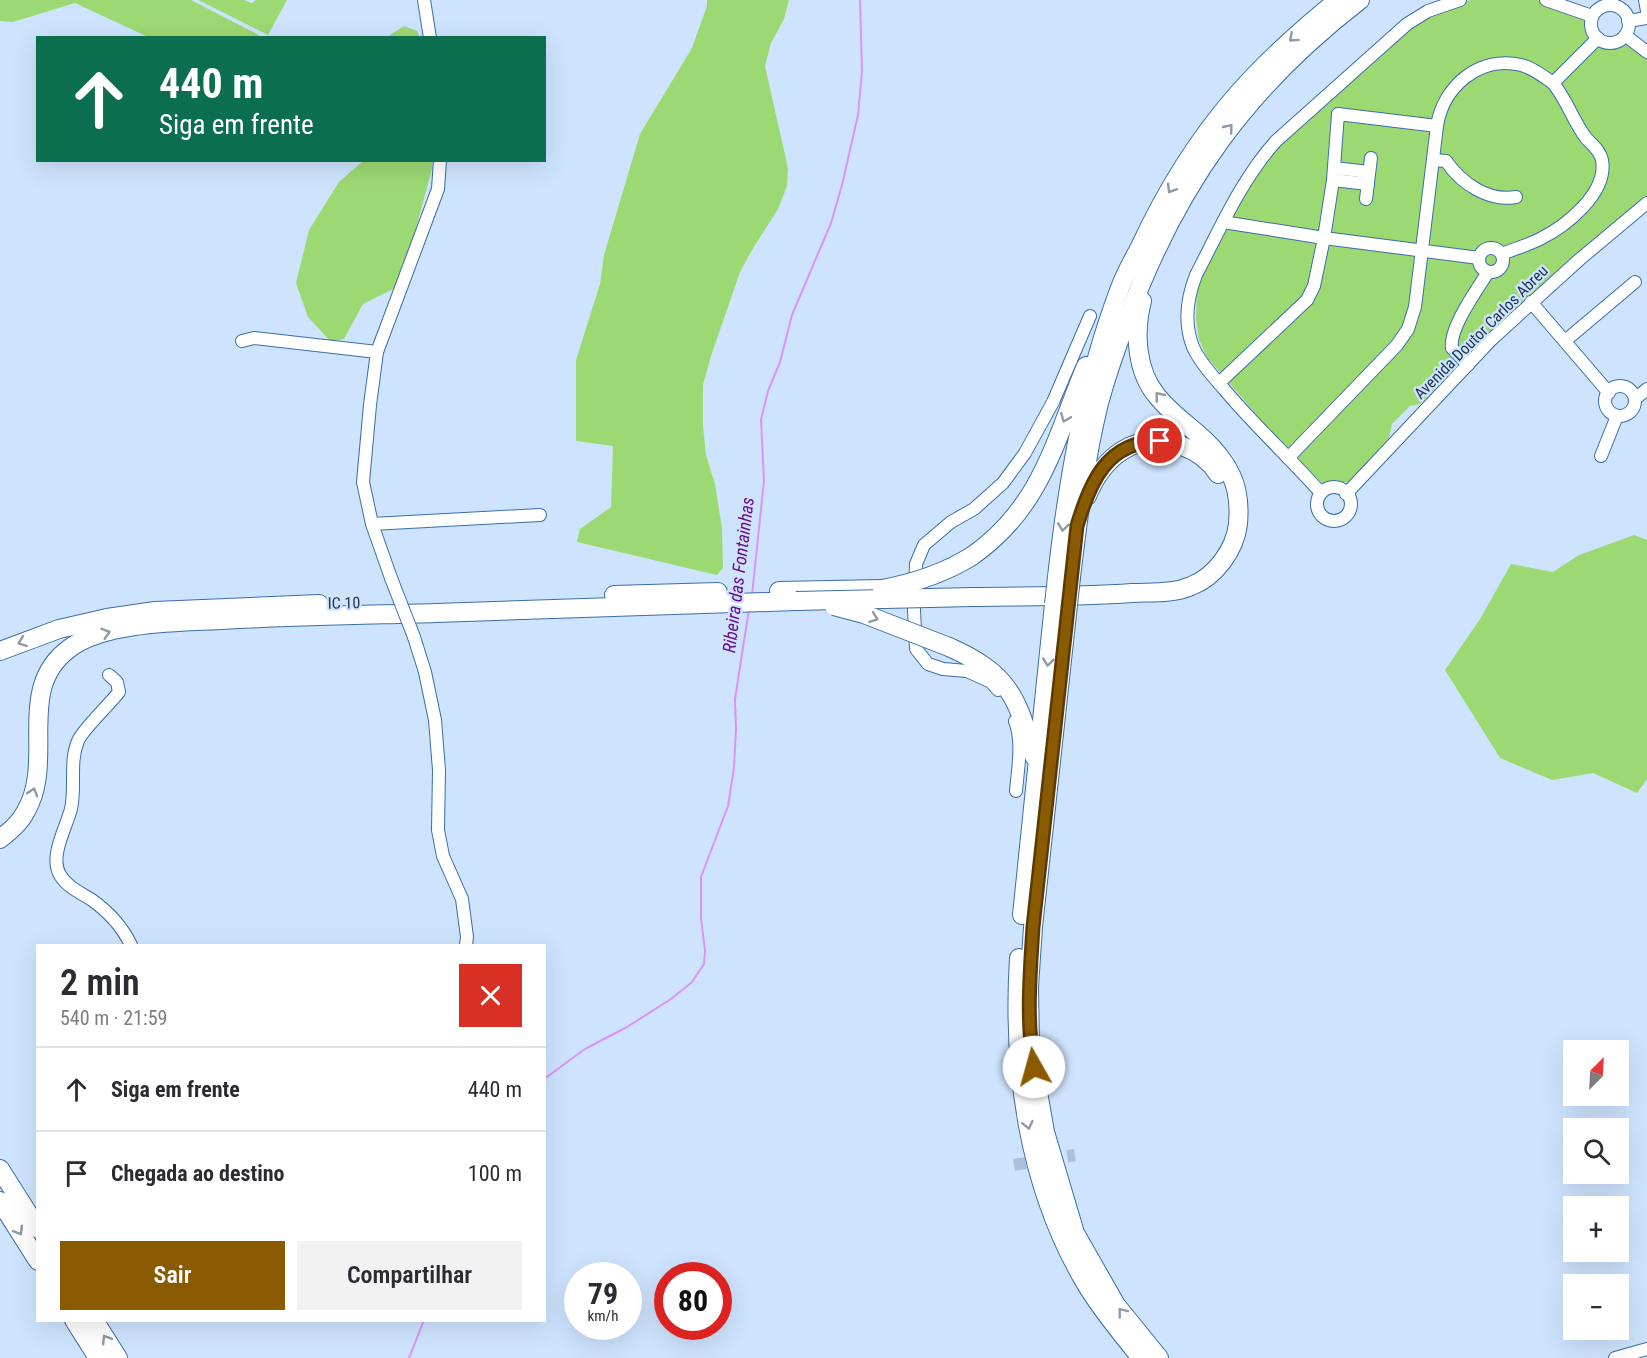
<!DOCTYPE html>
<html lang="pt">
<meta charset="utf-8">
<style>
body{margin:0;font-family:"Roboto Condensed",sans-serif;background:#f2f2f3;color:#2b2b33;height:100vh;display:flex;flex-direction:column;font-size:22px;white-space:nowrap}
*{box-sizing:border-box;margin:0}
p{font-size:20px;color:#7c7c81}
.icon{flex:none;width:33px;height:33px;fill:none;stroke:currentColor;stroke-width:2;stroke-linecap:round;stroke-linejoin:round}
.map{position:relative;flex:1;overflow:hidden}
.side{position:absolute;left:36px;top:944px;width:510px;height:378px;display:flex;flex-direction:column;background:#fff;border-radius:0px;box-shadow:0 6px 24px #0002}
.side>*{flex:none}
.guide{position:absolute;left:36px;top:36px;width:510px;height:126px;border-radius:0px;box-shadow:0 6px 24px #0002;background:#0b6e4f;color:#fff;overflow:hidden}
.needle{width:39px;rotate:24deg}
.tools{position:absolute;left:1563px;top:1040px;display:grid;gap:12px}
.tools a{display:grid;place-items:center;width:66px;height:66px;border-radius:0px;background:#fff;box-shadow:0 6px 24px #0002;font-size:30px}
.speed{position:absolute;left:564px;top:1262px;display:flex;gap:12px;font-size:30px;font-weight:700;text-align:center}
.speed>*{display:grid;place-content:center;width:78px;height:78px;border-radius:50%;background:#fff;box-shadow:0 6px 24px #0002;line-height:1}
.speed small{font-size:15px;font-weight:400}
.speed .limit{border:9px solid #d22;background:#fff;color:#111}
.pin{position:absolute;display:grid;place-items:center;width:51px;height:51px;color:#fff;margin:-26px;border:3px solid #fff;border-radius:50%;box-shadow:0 2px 6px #0007}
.me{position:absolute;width:66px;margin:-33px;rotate:353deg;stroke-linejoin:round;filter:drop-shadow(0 0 4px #0008)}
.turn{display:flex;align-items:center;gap:21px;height:126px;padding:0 24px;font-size:27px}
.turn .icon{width:78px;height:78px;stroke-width:2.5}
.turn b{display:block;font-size:42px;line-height:51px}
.round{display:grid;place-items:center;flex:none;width:63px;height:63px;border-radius:0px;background:#f2f2f3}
.headline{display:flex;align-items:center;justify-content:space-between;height:102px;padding:0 24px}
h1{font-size:36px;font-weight:600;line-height:45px}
.action{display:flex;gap:12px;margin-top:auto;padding:12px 24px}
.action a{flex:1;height:69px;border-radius:0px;background:#8a5a00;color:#fff;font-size:24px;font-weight:600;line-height:69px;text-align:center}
.action a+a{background:#f2f2f3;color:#2b2b33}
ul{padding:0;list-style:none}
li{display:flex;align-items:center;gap:18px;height:84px;padding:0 24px;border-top:2px solid #e1e1e2}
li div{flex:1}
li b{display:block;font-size:22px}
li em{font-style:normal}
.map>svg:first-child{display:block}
.green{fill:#9dd973}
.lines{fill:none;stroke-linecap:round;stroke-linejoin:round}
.stream{stroke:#da93fd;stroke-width:2}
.minor-tunnel{stroke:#abc1db;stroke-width:12;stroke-dasharray:12 6;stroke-linecap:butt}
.minor-casing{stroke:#3b6da7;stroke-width:14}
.highway-casing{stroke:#3b6da7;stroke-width:20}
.minor{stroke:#fff;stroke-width:12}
.highway{stroke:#fff;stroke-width:18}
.minor-bridge-casing{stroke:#3b6da7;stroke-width:14;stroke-linecap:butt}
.highway-bridge-casing{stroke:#3b6da7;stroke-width:20;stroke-linecap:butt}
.minor-bridge{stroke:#fff;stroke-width:12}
.highway-bridge{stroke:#fff;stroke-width:18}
.oneway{stroke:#8e99a6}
.route-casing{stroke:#5a3a00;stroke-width:15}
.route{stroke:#8a5a00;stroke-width:10}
.labels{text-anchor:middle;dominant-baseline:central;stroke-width:4.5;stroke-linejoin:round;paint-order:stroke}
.street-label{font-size:16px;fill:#1d334d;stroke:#cee4fe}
.water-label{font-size:18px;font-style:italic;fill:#6c0a8f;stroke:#cee4fe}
</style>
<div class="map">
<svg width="1647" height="1358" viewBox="0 0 1647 1358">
<rect width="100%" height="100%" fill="#cee4fe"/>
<!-- green -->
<g class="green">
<polygon points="0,0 191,0 259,35 258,38 148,37 75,3 13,22 0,21"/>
<polygon points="198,0 244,0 252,3 256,0 287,0 268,35"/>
<polygon points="707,0 789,0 784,19 771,43 765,66 788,168 787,186 778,209 752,250 740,272 711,356 703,385 703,426 706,455 715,484 722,528 723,568 717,575 577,542 580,529 611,507 613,446 576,441 576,360 600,284 604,255 640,134 692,48 707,6"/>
<path d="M1471 0H1537L1561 6 1585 16C1583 36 1605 57 1624 42L1647 58V198L1589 248 1507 315 1420 404 1410 406 1392 424 1389 438 1349 482 1322 483 1273 434 1207 357 1199 340 1196 320 1197 285 1201 271 1262 162 1398 35 1448 6Z"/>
<polygon points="404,26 417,31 419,37 389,37 390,35"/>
<polygon points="363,161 432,161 432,169 413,239 395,288 363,304 344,339 331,342 308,317 296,283 309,230 339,182"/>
<polygon points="1634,535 1647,540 1647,779 1637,793 1593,773 1552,780 1500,758 1445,670 1480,619 1511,564 1553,572 1579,555"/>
</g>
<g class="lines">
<!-- stream -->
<g class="stream">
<polyline points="752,595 764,481 761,420 768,391 780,362 792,315 831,223 842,185 858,115 862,71 860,0"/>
<polyline points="544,1079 585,1049 627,1027 671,999 692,982 704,964 705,951 701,918 701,877 728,806 734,768 736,729 735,699 749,609"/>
<polyline points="409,1358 424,1320"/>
</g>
<!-- minor-tunnel -->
<polyline class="minor-tunnel" points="1014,1165 1075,1155"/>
<defs>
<g id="minor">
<polyline points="424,0 430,38"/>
<polyline points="1546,0 1592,16"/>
<polyline points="1645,0 1647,11"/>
<circle cx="1610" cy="24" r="19"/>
<polyline points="1628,21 1647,18"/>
<polyline points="1626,36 1647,52"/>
<polyline points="1437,126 1338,114 1333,180 1324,238 1479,258"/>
<path d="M1434 160 1446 161C1461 183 1488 202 1516 197"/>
<polyline points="1334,168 1369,172"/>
<polyline points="1333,180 1368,184"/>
<polyline points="1366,199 1371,158"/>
<circle cx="1491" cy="260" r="12"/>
<path d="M1502 254C1514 249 1528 245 1540 239 1566 226 1608 193 1602 160 1600 150 1592 145 1586 138 1573 121 1567 100 1553 83L1598 38"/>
<polyline points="1531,302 1609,393"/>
<polyline points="242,341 254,338 377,352"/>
<polyline points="1565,341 1635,282"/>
<path d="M1468 365 1452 348C1449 328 1477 290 1488 272"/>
<polyline points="1219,383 1307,300 1314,286 1324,238 1223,222"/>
<circle cx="1620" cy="401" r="15"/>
<polyline points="1635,399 1647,389"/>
<polyline points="1601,456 1617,416"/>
<path d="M1288 458 1397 345 1408 329 1415 307 1437 126C1443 87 1479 55 1521 65 1533 68 1543 76 1553 83"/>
<circle cx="1334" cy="504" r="17"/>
<path d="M1321 493C1289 457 1254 425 1223 388 1213 376 1200 363 1193 347 1184 324 1187 298 1196 275 1220 229 1241 180 1276 141L1407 24 1428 11 1460 0"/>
<polyline points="1346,494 1492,339 1580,259 1647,203"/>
<polyline points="372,524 540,515"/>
<polyline points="391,578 372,524 363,482 370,405 377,352 438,189 440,160"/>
<polyline points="414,637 425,672 435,720 439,770 438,830 443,856 462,899 467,937 466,945"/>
<path d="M109 675 117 682 119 692C110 704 82 730 78 741 69 762 76 786 71 809 66 828 49 857 60 875 67 887 81 893 92 900 110 913 122 926 131 945"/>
<polyline points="998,690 991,682 967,671 943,669 928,664 916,649 914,610 916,564 924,545 951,522 974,509 1003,483 1025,453 1053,402 1090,316"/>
<path d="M1015 721C1023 742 1018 768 1016 791"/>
<polyline points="1615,1358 1647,1349"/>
</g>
<g id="highway">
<path d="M1087 496C1104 455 1137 430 1182 446 1196 451 1210 461 1218 474"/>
<path d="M972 556C1042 507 1055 440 1086 366"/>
<path d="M1057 577C1068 479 1085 380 1120 288 1125 274 1133 260 1140 247 1165 193 1196 142 1235 97 1266 61 1301 30 1338 0"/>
<path d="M1071 577C1078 519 1085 460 1099 403 1107 374 1117 345 1128 317 1178 183 1246 88 1360 0"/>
<polyline points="779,591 882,589"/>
<polyline points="614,595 718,592"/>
<path d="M973 597C1026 596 1079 597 1132 593 1151 592 1173 594 1191 586 1215 577 1235 550 1238 524 1240 500 1237 480 1222 460 1205 435 1176 420 1157 396 1136 371 1134 332 1142 301"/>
<polyline points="1068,605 1033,927 1029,987 1030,1046 1045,1132 1075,1233 1116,1305 1159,1358"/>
<path d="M949 647C1008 673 1017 696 1034 756"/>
<polyline points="0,651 59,629 107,618 155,611 319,604"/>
<path d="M0 839C10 831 20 823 26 811 56 759 14 688 70 648 105 622 179 622 222 620 293 616 364 615 436 613 556 609 676 605 796 601"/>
<polyline points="1022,915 1054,604"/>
<path d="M1019 958C1012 1069 1028 1187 1086 1284 1102 1311 1122 1334 1141 1358"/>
<polyline points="0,1169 38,1229"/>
<polyline points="0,1201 38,1261"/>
<polyline points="74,1320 98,1358"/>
<polyline points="94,1320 118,1358"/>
</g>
</defs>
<!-- minor casing -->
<use href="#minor" class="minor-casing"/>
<!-- highway casing -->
<use href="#highway" class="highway-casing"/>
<!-- minor -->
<use href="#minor" class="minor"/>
<!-- highway -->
<use href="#highway" class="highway"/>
<defs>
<polyline id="minor-bridge" points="391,578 414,637"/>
<g id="highway-bridge">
<path d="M882 589C915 583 943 574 972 556"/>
<polyline points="796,601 973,597"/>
<polyline points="1054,604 1057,577"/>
<polyline points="1068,605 1071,577"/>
<polyline points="834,606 864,614 949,647"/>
</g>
</defs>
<!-- minor-bridge casing -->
<use href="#minor-bridge" class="minor-bridge-casing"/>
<!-- highway-bridge casing -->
<use href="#highway-bridge" class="highway-bridge-casing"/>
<!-- minor-bridge -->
<use href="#minor-bridge" class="minor-bridge"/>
<!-- highway-bridge -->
<use href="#highway-bridge" class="highway-bridge"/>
</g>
<!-- one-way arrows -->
<defs><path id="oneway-chevron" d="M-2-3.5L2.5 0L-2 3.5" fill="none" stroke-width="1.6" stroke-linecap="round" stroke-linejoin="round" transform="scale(1.5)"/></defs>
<g class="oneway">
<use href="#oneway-chevron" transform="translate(1293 38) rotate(138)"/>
<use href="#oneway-chevron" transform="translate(1229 128) rotate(-51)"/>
<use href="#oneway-chevron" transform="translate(1171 189) rotate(121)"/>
<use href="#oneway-chevron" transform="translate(1159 396) rotate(-129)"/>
<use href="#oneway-chevron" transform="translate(1065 418) rotate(112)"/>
<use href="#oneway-chevron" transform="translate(1063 527) rotate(97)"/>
<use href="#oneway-chevron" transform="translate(874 618) rotate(20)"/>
<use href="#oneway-chevron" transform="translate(106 633) rotate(-17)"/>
<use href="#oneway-chevron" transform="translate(22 642) rotate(160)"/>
<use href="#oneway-chevron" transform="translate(1048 662) rotate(96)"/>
<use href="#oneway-chevron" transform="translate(33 792) rotate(-73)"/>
<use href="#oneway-chevron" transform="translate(1028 1125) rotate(77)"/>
<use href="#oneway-chevron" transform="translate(19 1231) rotate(58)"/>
<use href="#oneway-chevron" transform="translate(1122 1312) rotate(-128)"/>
<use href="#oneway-chevron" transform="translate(106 1339) rotate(-122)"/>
</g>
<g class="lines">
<defs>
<path id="route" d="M1034 1067C1026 1021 1030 974 1033 927L1077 526C1090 482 1107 441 1160 441"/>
</defs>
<!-- route casing -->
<use href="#route" class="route-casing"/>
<!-- route -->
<use href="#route" class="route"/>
</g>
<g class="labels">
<!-- street labels -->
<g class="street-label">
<text transform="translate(1481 332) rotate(-45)">Avenida Doutor Carlos Abreu</text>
<text transform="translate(344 603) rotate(-1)">IC 10</text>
</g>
<!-- water labels -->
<g class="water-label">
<text transform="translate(738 575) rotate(-83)">Ribeira das Fontainhas</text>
</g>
</g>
</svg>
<div class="tools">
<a><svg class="needle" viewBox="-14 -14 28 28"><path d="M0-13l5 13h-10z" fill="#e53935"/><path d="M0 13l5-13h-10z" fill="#7c7c81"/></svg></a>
<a><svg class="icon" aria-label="search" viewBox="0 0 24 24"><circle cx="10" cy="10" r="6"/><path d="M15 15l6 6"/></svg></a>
<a>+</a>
<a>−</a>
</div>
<div class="speed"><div>79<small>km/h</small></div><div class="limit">80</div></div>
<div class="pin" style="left:1160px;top:441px;background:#d93025"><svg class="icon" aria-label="arrive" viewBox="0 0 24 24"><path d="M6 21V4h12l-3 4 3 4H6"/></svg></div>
<svg class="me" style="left:1034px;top:1067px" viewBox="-20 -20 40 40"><circle r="19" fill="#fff"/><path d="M0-13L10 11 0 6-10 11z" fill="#8a5a00"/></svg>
<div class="guide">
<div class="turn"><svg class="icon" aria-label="ahead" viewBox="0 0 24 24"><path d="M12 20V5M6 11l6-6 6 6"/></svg><div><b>440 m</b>Siga em frente</div></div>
</div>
<section class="side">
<div class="headline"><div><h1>2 min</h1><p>540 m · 21:59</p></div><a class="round" style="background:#d93025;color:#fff"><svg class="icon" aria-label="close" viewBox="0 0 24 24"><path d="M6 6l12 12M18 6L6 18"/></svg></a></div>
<ul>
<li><svg class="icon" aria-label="ahead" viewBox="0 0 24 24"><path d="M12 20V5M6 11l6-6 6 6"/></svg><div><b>Siga em frente</b></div><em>440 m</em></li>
<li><svg class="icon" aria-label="arrive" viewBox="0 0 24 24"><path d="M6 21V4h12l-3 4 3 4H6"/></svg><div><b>Chegada ao destino</b></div><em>100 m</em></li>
</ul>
<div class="action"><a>Sair</a><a>Compartilhar</a></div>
</section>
</div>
